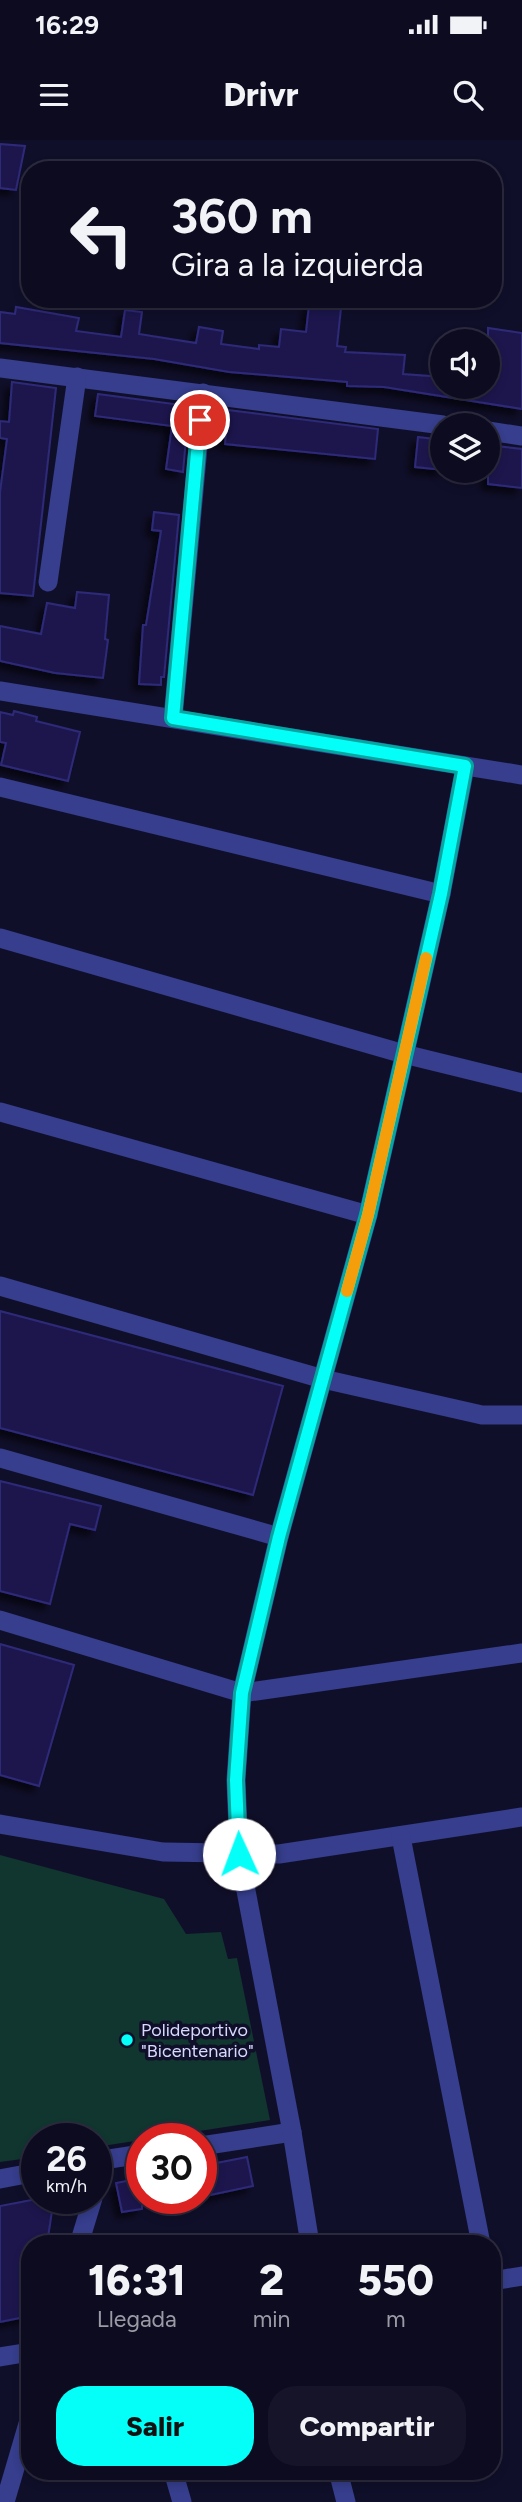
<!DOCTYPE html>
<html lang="es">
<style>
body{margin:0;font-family:Figtree,sans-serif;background:#151429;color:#f1f3f6;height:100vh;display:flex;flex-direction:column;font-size:26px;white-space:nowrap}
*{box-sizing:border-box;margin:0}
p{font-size:23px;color:#9a9ba5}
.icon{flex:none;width:38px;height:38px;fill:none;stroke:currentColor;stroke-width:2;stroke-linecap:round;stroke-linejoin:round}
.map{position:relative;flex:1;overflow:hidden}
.sheet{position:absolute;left:21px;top:2095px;width:480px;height:245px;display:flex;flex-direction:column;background:#0c0b20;border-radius:28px;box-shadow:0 4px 10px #0003,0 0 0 2px #2c2b3e}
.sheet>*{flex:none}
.guide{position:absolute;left:21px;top:21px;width:481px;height:147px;border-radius:28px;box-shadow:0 4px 10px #0003,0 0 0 2px #2c2b3e;background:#0c0b20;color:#f1f3f6;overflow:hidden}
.buttons{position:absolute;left:430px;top:189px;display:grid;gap:14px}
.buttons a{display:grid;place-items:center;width:70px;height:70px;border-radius:50%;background:#0c0b20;box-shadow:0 4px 10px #0003,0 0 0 2px #2c2b3e;font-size:35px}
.speed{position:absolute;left:21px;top:1983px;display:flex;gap:14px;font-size:35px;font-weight:700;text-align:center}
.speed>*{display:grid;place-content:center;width:91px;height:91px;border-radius:50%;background:#0c0b20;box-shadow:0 4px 10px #0003,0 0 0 2px #2c2b3e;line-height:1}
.speed small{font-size:18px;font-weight:400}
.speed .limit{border:10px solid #d22;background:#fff;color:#111}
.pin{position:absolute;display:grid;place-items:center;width:60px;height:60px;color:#fff;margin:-30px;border:4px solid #fff;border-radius:50%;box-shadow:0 2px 7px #0007}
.me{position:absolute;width:77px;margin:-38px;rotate:358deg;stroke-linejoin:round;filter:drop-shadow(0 0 5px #0008)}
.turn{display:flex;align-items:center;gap:24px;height:147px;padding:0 35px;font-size:32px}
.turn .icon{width:91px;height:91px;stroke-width:2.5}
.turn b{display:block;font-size:49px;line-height:60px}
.eta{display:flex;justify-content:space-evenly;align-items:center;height:119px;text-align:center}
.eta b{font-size:42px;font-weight:800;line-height:49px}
.button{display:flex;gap:14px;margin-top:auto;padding:14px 35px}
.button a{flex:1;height:80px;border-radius:28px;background:#04fff8;color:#111;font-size:28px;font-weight:800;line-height:80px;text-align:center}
.button a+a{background:#151429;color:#f1f3f6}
.status{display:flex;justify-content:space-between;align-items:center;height:49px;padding:0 35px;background:#0c0b20;direction:ltr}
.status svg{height:19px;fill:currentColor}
header{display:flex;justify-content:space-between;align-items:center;height:91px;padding:0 35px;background:#0c0b20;font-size:32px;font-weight:800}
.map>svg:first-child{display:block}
.green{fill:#11352f}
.building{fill:#1d194d;stroke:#2f2a7a;stroke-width:2;filter:url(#shadow)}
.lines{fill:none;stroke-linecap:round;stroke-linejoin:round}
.minor{stroke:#363e8d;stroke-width:19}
.tertiary{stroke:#363e8d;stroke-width:19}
.route-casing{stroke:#03a6a1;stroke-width:18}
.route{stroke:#04fff8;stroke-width:12}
.slow{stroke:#f59e0b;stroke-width:12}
.poi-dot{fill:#04fff8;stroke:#100f2a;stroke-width:2.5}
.labels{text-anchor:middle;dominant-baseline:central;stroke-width:7;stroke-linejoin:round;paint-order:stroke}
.poi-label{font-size:18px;fill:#d8d9ff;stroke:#100f2a;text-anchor:start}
</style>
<div class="status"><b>16:29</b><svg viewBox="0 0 49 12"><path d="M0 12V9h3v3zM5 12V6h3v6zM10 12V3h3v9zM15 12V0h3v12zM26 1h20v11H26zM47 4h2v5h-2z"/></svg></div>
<header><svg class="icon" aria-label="menu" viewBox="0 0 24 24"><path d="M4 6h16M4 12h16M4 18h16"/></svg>Drivr<svg class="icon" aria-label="search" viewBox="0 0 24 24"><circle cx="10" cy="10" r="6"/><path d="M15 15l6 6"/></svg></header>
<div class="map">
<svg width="522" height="2362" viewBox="0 0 522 2362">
<defs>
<filter id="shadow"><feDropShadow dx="-6" dy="6" stdDeviation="3.5" flood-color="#0009"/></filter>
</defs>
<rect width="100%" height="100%" fill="#100f2a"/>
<!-- green -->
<polygon class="green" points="0,1715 164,1759 186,1794 221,1792 228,1819 237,1818 270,1980 96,2007 96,1998 37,1998 37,2017 0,2022"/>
<!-- building -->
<g class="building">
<polygon points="0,4 25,6 16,50 0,48"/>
<polygon points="309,165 341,168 337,206 346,207 345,212 405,215 403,234 443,237 443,247 488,247 488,188 522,193 522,269 384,247 347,246 347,242 229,232 154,219 0,203 0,172 15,174 16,167 79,178 76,191 121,197 125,170 142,172 139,194 196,203 199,187 223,191 221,204 259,209 259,205 279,207 281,189 306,192"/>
<polygon points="12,242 56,248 33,456 0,453 0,352 7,299 0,298 0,281 9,282"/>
<polygon points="98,254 189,266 183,332 166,329 172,286 95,276"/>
<polygon points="228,270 378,289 375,319 225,304"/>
<polygon points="418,297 443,300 443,330 415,327"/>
<polygon points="488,305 522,309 522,348 488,344"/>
<polygon points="154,372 179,375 164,537 161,537 161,545 139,544 143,485 146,485 161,391 152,390"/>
<polygon points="77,452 109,455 105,499 108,500 103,538 55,533 0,521 0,486 41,494 47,463 75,468"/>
<polygon points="14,571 37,577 36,581 80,592 68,641 1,625 6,603 0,602 0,572 13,575"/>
<polygon points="0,1171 283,1246 253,1355 0,1288"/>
<polygon points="0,1341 101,1366 95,1390 70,1384 50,1464 0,1451"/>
<polygon points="0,1504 74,1525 39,1646 0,1635"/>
<polygon points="247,2017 253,2046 201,2057 201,2026"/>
<polygon points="142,2038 142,2069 122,2072 116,2043"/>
<polygon points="42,2058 54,2058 47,2104 30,2104 30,2176 0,2182 0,2066"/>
</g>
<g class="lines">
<!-- minor -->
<g class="minor">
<polyline points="0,228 443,285"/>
<polyline points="488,291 522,296"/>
<polyline points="48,442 77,237"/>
<polyline points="0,551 522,635"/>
<polyline points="173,578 203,253"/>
<polyline points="0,647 441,754"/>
<polyline points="0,798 404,914 522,943"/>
<polyline points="0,972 368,1075"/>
<polyline points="0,1146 323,1239 482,1275 522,1275"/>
<polyline points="0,1318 279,1397"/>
<polyline points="0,1480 242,1553 522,1513"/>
<polyline points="0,1684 163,1712 279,1714 522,1677"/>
<polyline points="401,1697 481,2104"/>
<polyline points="201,2006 292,1992"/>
<polyline points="96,2021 142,2014"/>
<polyline points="0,2039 37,2032"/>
<polyline points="96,2046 104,2020"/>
<polyline points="79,2104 93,2058"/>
<polyline points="310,2104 292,1992 239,1714 236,1640 242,1553 279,1397 368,1075 441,754 465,627"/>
<polyline points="173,2331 182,2362"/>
<polyline points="338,2331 346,2362"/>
<polyline points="5,2362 30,2277"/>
</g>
<!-- tertiary -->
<g class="tertiary">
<polyline points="492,2141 522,2136"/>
<polyline points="0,2217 30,2212"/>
</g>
</g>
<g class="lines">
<defs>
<polyline id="route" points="200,280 173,578 465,626 441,754 368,1075 279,1397 242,1553 236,1640 239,1714"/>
</defs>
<!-- route casing -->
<use href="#route" class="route-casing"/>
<!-- route -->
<use href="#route" class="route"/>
<!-- slow -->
<polyline class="slow" points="347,1151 368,1075 426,818"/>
</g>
<!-- markers -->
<circle class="poi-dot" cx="127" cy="1900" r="7"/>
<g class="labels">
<!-- poi labels -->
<g class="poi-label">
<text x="141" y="1890">Polideportivo<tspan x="141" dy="21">"Bicentenario"</tspan></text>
</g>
</g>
</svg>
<div class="buttons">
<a><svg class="icon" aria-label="sound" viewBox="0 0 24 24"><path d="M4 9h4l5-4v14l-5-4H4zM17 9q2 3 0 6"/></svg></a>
<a><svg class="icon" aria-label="layers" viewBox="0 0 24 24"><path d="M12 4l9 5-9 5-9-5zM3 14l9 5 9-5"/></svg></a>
</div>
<div class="speed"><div>26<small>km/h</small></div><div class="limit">30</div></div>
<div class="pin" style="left:200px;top:280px;background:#d93025"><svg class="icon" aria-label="arrive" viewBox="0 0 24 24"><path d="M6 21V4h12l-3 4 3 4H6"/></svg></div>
<svg class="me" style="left:239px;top:1714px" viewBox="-20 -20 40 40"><circle r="19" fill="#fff"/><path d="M0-13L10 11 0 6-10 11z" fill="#04fff8"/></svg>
<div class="guide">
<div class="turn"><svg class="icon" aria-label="left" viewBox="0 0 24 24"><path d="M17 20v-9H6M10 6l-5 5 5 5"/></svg><div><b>360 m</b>Gira a la izquierda</div></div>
</div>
<section class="sheet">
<div class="eta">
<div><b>16:31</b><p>Llegada</p></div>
<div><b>2</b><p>min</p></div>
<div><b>550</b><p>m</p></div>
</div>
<div class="button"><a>Salir</a><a>Compartir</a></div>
</section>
</div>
